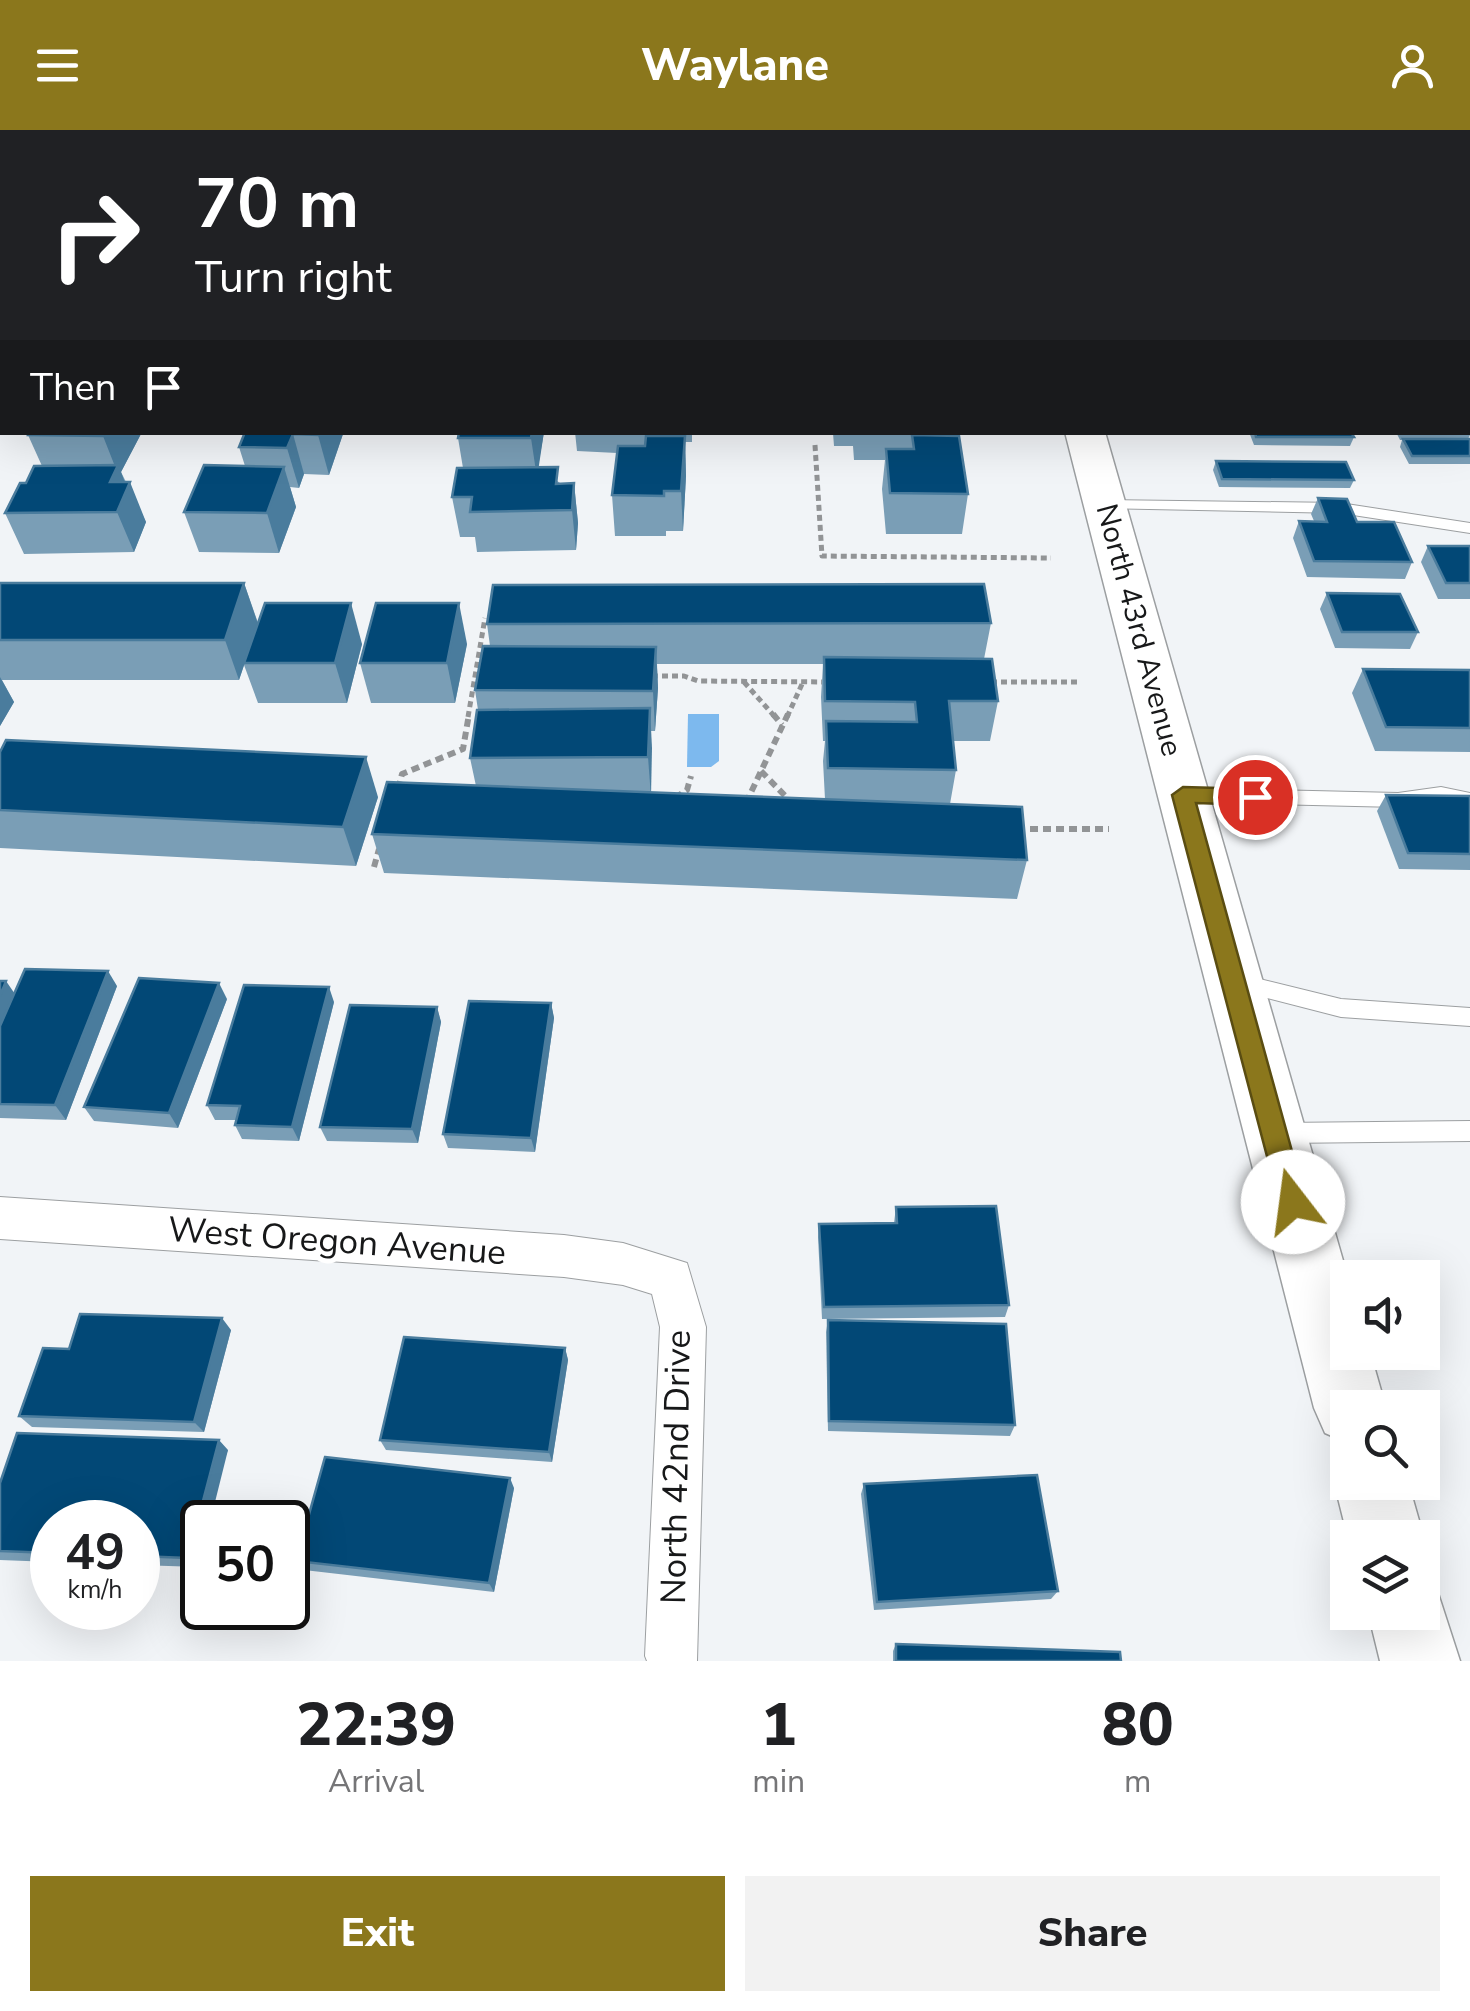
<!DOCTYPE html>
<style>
body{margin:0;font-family:"Nunito Sans",sans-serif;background:#f2f2f2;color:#202124;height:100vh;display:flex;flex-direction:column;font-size:38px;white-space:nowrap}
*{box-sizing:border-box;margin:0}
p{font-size:32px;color:#757577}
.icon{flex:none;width:55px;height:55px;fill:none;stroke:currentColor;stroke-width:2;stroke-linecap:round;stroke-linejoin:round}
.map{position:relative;height:1531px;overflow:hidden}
.panel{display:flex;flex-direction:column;background:#fff;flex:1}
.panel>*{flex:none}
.banner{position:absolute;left:0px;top:0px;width:1470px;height:305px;box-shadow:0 10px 40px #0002;background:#202124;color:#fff;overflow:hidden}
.buttons{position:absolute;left:1330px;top:1130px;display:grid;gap:20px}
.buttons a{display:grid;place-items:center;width:110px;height:110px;border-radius:0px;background:#fff;box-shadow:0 10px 40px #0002;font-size:50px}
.speed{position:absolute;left:30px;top:1370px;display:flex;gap:20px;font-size:50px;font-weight:700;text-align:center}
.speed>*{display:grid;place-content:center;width:130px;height:130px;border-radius:50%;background:#fff;box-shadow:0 10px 40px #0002;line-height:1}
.speed small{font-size:25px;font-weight:400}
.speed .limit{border:5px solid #111;border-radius:15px;background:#fff;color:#111}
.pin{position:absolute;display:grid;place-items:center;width:85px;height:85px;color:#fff;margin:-42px;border:5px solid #fff;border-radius:50%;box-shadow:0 2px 10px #0007}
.me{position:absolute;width:110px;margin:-55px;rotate:345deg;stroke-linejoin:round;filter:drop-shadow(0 0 8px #0008)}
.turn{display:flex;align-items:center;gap:35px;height:210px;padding:0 30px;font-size:45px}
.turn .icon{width:130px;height:130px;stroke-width:2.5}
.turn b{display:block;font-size:70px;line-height:85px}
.then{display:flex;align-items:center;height:95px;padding:0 30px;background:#0003;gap:20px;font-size:38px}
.eta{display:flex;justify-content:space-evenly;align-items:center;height:170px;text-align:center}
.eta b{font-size:60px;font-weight:800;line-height:70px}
.cta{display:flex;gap:20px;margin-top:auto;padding:20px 30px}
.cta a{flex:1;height:115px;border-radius:0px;background:#8b771c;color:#fff;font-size:40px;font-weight:800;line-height:115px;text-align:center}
.cta a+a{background:#f2f2f2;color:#202124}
header{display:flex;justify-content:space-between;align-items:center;height:130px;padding:0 30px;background:#8b771c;color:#fff;font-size:45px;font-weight:800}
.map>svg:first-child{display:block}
.water{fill:#7db9ee}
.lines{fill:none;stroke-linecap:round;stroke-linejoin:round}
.service-casing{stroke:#9c9fa1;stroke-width:2}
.minor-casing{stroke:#9c9fa1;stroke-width:2}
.secondary-casing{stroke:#9c9fa1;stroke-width:3}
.path-far1{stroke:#929496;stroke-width:5;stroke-dasharray:6 4;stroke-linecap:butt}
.path{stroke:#929496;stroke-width:6;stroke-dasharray:8 5;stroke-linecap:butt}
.service{fill:#fff;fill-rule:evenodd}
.minor{fill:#fff;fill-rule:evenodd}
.secondary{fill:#fff;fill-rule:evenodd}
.wall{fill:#7a9eb6;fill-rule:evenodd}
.shaded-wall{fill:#4a7c9d}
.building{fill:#024876;stroke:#4a7c9d;stroke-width:2.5}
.route{fill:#8b771c;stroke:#5a4d12;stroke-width:2.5}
.labels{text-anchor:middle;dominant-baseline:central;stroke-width:10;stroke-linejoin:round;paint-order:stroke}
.street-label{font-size:30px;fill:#171819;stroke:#fff}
.near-street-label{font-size:35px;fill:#171819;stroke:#fff}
</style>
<header><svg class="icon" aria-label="menu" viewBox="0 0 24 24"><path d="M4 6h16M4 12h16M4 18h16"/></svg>Waylane<svg class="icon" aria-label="person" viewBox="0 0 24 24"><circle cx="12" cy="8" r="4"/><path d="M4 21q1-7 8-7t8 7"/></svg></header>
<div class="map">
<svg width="1470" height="1531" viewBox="0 0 1470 1531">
<rect width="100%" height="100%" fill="#f1f4f7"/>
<!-- water -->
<polygon class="water" points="688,584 719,584 719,631 711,637 687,637"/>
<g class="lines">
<defs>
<g id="service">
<polygon points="661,0 673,0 673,2 662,2"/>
<polygon points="1468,147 1470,148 1470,156 1468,155"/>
<polygon points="1105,370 1340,373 1470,393 1470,403 1340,383 1100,378 1100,372"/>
<polygon points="1441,657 1470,663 1470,677 1441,671 1398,677 1185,672 1176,665 1185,658 1398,663"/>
<polygon points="1239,844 1341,869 1470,878 1470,896 1341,887 1232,859 1228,853 1232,847"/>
<polygon points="1470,991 1470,1011 1281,1013 1273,1010 1270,1003 1273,996 1281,993"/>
</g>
<polygon id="minor" points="0,1067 564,1105 623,1113 687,1133 706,1197 697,1531 647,1531 645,1526 660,1197 652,1164 623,1155 564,1147 0,1109"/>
<g id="secondary">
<rect x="985" y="0" width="30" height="2"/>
<polygon points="1065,302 1105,302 1348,1148 1348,1222 1370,1222 1386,1278 1348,1278 1348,1313 1325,1303 1314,1278"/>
<polygon points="1348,1325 1348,1352 1408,1352 1424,1408 1422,1411 1422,1408 1348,1408 1334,1352"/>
<polygon points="1422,1449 1435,1454 1460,1531 1380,1531 1368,1482 1422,1482"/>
</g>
</defs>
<!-- service casing -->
<use href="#service" class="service-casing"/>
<!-- minor casing -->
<use href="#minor" class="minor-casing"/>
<!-- secondary casing -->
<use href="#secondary" class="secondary-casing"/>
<!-- path-far1 -->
<g class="path-far1">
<polyline points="815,315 822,426 1051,428"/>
<polyline points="652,546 684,546 698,551 828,552"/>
<polyline points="744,552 775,587"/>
<polyline points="991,552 1077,552"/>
<polyline points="468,587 485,488"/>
<polyline points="787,587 803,552"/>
</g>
<!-- path -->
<g class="path">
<polyline points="773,584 782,595"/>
<polyline points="761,641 792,673"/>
<polyline points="398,659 402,644 463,619 469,584"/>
<polyline points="675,668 687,660 691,646"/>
<polyline points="746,673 788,584"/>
<polyline points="1017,699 1109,699"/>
<polyline points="374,737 379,719"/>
</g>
<!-- service -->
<use href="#service" class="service"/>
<!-- minor -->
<use href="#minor" class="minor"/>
<!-- secondary -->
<use href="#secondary" class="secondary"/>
</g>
<!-- wall -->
<g class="wall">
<polygon points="0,0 204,0 203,2 2,2 2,9 0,9"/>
<polygon points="205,0 354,0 353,2 205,2"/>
<polygon points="355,0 406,0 405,2 355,2"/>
<polygon points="412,0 461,0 460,2 412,2"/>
<rect x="552" y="0" width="62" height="2"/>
<rect x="704" y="0" width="36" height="2"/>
<polygon points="1149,0 1470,0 1470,133 1468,133 1468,2 1148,2"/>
<polygon points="2,23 2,136 0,137 0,24"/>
<polygon points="1468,268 1470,272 1470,305 1468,309 1470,309 1470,334 1409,334 1400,317 1402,310 1400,310 1396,302 1468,302"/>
<polygon points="29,302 142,302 121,342 146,392 134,422 24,424 5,383 42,336 28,305"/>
<polygon points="245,302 343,304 329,345 304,344 299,358 290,357 296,377 279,423 199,422 184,382 245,336 239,317"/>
<polygon points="459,302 544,302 538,337 560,353 574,353 578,393 576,420 477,422 475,407 460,407 452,367 463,338 458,308"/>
<polygon points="575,302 692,302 692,312 685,312 686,346 683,401 666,401 666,406 615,406 612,365 617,323 577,321"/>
<polygon points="953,302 968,364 962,404 886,404 882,359 885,330 854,330 853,316 834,316 833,303"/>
<polygon points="1249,302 1351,302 1354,307 1350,316 1254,315"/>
<polygon points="1216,331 1354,350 1350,358 1219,357 1213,340"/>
<polygon points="1318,368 1357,392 1412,432 1405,449 1307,447 1293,408 1299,391 1314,391 1311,384"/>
<polygon points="1428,416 1470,416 1470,469 1438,469 1421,432"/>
<polygon points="0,453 244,453 258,493 362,514 347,573 258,573 244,535 239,550 2,550 14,572 0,596"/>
<polygon points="1327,463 1418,502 1410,519 1335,518 1320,479"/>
<path d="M991 493 984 529 998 571 990 611H953L956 640 950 674 1027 730 1017 769 384 743 372 704 476 656 470 628 478 580 475 560 490 516 487 494ZM657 534H823L821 567 823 611H825L823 631 825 669 651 663V601H655L658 558Z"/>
<polygon points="467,514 455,573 371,573 360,533"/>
<polygon points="1363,539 1470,540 1470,622 1375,621 1352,563"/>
<polygon points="0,622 378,667 356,736 0,718"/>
<polygon points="1386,665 1470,666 1470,740 1399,739 1377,681"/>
<polygon points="0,851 14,863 117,856 66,990 0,988"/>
<polygon points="227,869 178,998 94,991 84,977"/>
<polygon points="334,872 299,1011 242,1009 235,995 236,990 215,990 207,975"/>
<polygon points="551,873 554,888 535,1022 448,1018 443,1004"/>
<polygon points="437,877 441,892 418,1013 327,1011 320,997"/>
<polygon points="896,1077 1009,1175 1005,1187 822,1189 818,1107 819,1094 894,1093"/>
<polygon points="828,1190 1015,1295 1010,1306 828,1301 826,1202"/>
<polygon points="231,1200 204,1302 32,1297 19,1286 69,1219"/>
<polygon points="565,1218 568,1230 552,1332 386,1320 380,1310"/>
<polygon points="228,1320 202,1392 202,1421 199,1437 138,1435 138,1392 52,1392 52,1432 0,1430 0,1353"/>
<polygon points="864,1354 1058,1461 1051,1469 874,1480 861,1364"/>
<polygon points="514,1358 494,1462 304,1440 296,1431"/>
<polygon points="896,1514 1121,1531 893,1531 893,1521"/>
</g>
<!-- shaded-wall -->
<g class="shaded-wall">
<polygon points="2,77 2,137 0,133 0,80"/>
<polygon points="0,141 2,147 2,165 0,169"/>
<polygon points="105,302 142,302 121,342 127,358 130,352 146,392 134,422 117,382 110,352 116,339 103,306"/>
<polygon points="319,302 343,304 329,345 318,305"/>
<polygon points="532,302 544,302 537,348 531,308"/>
<polygon points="293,304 304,344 299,358 287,318"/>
<polygon points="685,306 686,346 683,401 681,361"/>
<polygon points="284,337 296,377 279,423 267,383"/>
<polygon points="574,353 578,393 576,420 572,380"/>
<polygon points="244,453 258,494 239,550 225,510"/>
<polygon points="351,473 362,514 347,573 335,533"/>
<polygon points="459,473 467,514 455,573 447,533"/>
<polygon points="656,517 658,558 655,601 653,561"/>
<polygon points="0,547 14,572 0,596"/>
<polygon points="650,578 652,618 651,667 648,627"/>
<polygon points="366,627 378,667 356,736 343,697"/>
<polygon points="108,841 117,856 66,990 55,975"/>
<polygon points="6,851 17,867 0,906 0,866"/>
<polygon points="219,853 227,869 178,998 169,983"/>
<polygon points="329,857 334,872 299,1011 292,997"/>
<polygon points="551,873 554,888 535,1022 531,1008"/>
<polygon points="437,877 441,892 418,1013 412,999"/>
<polygon points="222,1188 231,1200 204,1302 194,1292"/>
<polygon points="565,1218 568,1230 552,1332 549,1322"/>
<polygon points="219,1310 228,1320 210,1392 202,1392 202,1421 199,1437 188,1428"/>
<polygon points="510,1348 514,1358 494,1462 489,1453"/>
</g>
<!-- building -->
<g class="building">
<polygon points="1088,0 1127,0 1128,2 1089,2"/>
<polygon points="1163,0 1470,1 1470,35 1468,34 1468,2 1164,2"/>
<polygon points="1402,0 1470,0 1470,1 1403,1"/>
<polygon points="2,23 2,49 0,49 0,24"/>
<rect x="1468" y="58" width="2" height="12"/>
<polygon points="0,62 2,62 2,77 0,80"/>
<polygon points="1468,75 1470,75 1470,89 1468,88"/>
<rect x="1468" y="98" width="2" height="13"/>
<polygon points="1468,268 1470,272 1470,287 1468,287"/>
<polygon points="29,302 105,302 103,306 28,305"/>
<polygon points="245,302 319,302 318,305 293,304 287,318 239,317"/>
<polygon points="459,302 532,302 531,308 458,308"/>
<polygon points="1255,302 1351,302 1354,307 1256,307"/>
<polygon points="912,305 959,306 968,364 890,363 886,319 914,319"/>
<polygon points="646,306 685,306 681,361 664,361 664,366 612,365 618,316 645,316"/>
<polygon points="1403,309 1470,309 1470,326 1412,326"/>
<polygon points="1216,331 1346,332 1354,350 1222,349"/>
<polygon points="118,335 110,352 130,352 117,382 5,383 20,353 26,353 34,336"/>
<polygon points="204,335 284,337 267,383 184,382"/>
<polygon points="558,337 556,354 574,353 572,380 470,382 472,367 452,367 457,338"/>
<polygon points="1318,368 1347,369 1357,392 1394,392 1412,432 1314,431 1299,391 1327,392"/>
<polygon points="1428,416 1470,416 1470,453 1446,453"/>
<polygon points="0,453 244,453 225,510 0,510"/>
<polygon points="984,454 991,493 487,494 493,455"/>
<polygon points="1327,463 1400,464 1418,502 1342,502"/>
<polygon points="265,473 351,473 335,533 244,533"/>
<polygon points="376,473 459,473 447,533 360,533"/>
<polygon points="483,516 656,517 653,561 475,560"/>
<polygon points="824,527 992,529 998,571 949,571 956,640 828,638 826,591 917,592 915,572 825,571"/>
<polygon points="1363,539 1470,540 1470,598 1386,597"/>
<polygon points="650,578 648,627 470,628 477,580"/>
<polygon points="6,610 366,627 343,697 0,680 0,622"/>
<polygon points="387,652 1022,677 1027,730 372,704"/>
<polygon points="1386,665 1470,666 1470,724 1408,723"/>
<polygon points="25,839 108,841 55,975 0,974 0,896"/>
<polygon points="139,848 219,853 169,983 84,977"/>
<polygon points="0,851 6,851 0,866"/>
<polygon points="244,855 329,857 292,997 235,995 240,976 207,975"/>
<polygon points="469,871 551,873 531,1008 443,1004"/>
<polygon points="350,875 437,877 412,999 320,997"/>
<polygon points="996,1076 1009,1175 824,1177 819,1094 897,1093 896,1077"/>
<polygon points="80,1184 222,1188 194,1292 19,1286 43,1218 69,1219"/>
<polygon points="828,1190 1006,1194 1015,1295 829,1291"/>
<polygon points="404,1207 565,1218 549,1322 380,1310"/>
<polygon points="17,1303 219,1310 188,1428 138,1426 138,1392 52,1392 52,1423 0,1421 0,1353"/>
<polygon points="325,1327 510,1348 489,1453 296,1431"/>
<polygon points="1037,1345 1058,1461 877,1472 864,1354"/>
<polygon points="896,1514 1120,1522 1121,1531 896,1531"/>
</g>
<!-- route -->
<polygon class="route" points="1183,657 1255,659 1265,667 1255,675 1196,673 1306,1072 1302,1080 1293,1084 1283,1080 1279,1072 1172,665"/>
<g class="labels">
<!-- street labels -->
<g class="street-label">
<text transform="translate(1139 500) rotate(75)">North 43rd Avenue</text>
</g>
<!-- near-street labels -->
<g class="near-street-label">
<text transform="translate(337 1111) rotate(4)">West Oregon Avenue</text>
<text transform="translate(676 1337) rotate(-89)">North 42nd Drive</text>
</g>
</g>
</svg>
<div class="buttons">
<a><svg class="icon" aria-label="sound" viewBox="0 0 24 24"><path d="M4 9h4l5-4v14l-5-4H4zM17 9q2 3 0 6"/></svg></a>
<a><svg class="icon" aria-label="search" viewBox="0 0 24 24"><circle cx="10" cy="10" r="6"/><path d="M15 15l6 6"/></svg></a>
<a><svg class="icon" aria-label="layers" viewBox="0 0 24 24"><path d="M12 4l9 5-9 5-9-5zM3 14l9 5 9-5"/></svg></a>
</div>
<div class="speed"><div>49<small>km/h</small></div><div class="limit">50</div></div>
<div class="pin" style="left:1255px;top:667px;background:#d93025"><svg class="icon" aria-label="arrive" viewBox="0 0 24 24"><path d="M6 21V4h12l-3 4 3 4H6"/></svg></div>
<svg class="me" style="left:1293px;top:1072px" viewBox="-20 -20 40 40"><circle r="19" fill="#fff"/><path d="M0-13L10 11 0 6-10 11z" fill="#8b771c"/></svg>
<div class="banner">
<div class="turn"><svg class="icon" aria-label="right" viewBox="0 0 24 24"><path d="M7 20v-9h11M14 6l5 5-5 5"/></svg><div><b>70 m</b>Turn right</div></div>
<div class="then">Then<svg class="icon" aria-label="arrive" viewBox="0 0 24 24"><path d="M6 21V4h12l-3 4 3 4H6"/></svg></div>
</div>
</div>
<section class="panel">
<div class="eta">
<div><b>22:39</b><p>Arrival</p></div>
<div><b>1</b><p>min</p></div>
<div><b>80</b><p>m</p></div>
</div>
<div class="cta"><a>Exit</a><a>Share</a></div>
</section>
